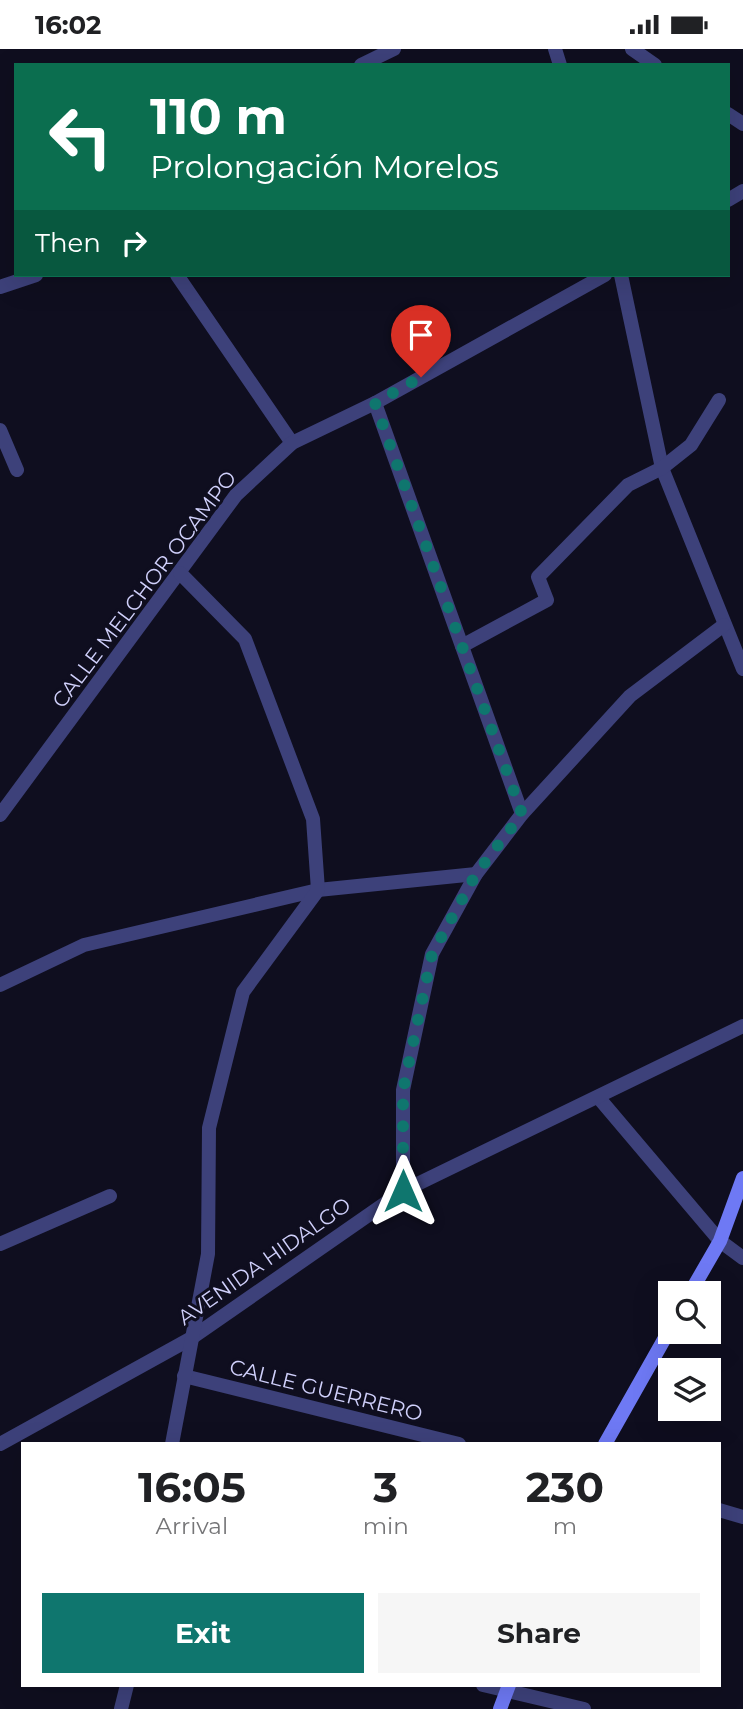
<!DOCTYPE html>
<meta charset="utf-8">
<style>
body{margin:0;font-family:Montserrat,sans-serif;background:#f6f6f6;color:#202124;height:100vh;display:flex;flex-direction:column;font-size:26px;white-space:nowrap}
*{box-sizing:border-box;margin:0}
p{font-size:23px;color:#757577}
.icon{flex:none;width:38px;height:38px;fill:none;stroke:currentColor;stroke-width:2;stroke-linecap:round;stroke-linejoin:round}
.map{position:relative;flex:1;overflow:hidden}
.panel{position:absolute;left:21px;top:1393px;width:700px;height:245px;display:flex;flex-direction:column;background:#fff;border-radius:0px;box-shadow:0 7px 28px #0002}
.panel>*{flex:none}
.top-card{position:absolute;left:14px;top:14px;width:716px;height:214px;border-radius:0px;box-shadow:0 7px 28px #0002;background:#0b6e4f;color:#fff;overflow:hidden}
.fabs{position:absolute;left:658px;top:1232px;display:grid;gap:14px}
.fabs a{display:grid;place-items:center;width:63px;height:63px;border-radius:0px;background:#fff;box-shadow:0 7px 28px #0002;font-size:35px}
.pin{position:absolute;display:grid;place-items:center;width:60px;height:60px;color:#fff;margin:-72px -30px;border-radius:50% 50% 50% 0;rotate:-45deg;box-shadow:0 0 7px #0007}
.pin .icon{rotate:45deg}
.me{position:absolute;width:77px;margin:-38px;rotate:0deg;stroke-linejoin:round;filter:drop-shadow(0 0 5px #0008)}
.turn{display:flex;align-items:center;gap:24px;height:147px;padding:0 21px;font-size:32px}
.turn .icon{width:91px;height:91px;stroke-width:2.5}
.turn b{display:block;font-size:49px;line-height:60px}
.then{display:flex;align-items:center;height:66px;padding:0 21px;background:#0003;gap:14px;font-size:26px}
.eta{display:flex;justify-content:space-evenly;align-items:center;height:119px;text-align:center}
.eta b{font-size:42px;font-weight:700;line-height:49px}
.button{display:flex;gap:14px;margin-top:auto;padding:14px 21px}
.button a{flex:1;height:80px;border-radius:0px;background:#0f766e;color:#fff;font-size:28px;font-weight:700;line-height:80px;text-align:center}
.button a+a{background:#f6f6f6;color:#202124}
.status{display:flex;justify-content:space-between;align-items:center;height:49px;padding:0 35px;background:#fff;direction:ltr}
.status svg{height:19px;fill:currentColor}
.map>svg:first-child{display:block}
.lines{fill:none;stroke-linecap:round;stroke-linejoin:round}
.street{stroke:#3d417a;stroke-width:14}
.secondary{stroke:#6e79f4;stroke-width:14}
.route{stroke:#0f766e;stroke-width:12;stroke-dasharray:0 21.6}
.labels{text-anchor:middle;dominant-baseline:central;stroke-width:6;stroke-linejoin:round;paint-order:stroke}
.street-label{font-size:21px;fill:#d0d0fb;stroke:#0f0e1f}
</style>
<div class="status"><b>16:02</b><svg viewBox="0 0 49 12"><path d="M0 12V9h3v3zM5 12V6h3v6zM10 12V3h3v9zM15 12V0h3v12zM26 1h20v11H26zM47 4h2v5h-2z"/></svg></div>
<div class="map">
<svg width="743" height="1660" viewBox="0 0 743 1660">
<rect width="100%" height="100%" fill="#0f0e1f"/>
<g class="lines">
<!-- street -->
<g class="street">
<polyline points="555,0 560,16"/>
<polyline points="632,0 655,16"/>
<polyline points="361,16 394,0"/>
<polyline points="728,65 743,75"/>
<polyline points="728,151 743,142"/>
<polyline points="177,226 292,394"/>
<polyline points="621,226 662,419 743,620"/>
<polyline points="0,238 36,226"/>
<polyline points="375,354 522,765"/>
<polyline points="0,381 17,421"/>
<polyline points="462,597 547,551 538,528 628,436 662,419 691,396 719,351"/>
<polyline points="0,766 236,446 292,394 375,354 605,226"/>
<polyline points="0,936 84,896 318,841 476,825"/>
<polyline points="598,1048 720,1192 743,1209"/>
<polyline points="403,1142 403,1041 432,905 476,825 522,765 630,647 724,576"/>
<polyline points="0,1195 110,1147"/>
<polyline points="184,1327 459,1395"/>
<polyline points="0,1395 190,1290 403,1142 743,977"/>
<polyline points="172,1395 208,1205 209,1079 243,943 318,841 313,770 245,590 180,524"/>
<polyline points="719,1461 743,1468"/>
<polyline points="483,1636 584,1660"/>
<polyline points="121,1660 127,1636"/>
</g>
<!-- secondary -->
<g class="secondary">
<polyline points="690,1244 720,1192 743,1129"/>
<polyline points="605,1395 670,1280"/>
<polyline points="500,1660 509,1636"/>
</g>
</g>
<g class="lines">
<!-- route -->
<polyline class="route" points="403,1142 403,1041 432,905 476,825 522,765 375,354 421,328"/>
</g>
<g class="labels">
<!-- street labels -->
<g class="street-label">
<text transform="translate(144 540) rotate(-53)">CALLE MELCHOR OCAMPO</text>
<text transform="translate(264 1212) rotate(-35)">AVENIDA HIDALGO</text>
<text transform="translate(326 1341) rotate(14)">CALLE GUERRERO</text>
</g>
</g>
</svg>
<div class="fabs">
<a><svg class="icon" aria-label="search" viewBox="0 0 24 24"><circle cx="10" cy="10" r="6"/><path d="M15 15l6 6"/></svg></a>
<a><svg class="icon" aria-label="layers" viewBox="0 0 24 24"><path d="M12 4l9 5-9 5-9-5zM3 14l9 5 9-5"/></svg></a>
</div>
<div class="pin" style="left:421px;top:328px;background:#d93025"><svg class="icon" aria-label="arrive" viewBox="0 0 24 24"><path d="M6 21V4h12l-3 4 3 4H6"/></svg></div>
<svg class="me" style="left:403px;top:1142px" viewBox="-20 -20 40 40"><path d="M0-17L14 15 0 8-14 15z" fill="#0f766e" stroke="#fff" stroke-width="4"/></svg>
<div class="top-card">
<div class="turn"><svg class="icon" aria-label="left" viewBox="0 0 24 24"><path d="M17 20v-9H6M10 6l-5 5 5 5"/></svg><div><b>110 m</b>Prolongación Morelos</div></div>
<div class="then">Then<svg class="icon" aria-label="right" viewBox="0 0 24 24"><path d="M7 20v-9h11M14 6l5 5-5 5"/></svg></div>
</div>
<section class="panel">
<div class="eta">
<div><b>16:05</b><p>Arrival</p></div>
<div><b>3</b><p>min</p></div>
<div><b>230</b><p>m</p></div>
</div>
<div class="button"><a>Exit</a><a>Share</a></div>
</section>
</div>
